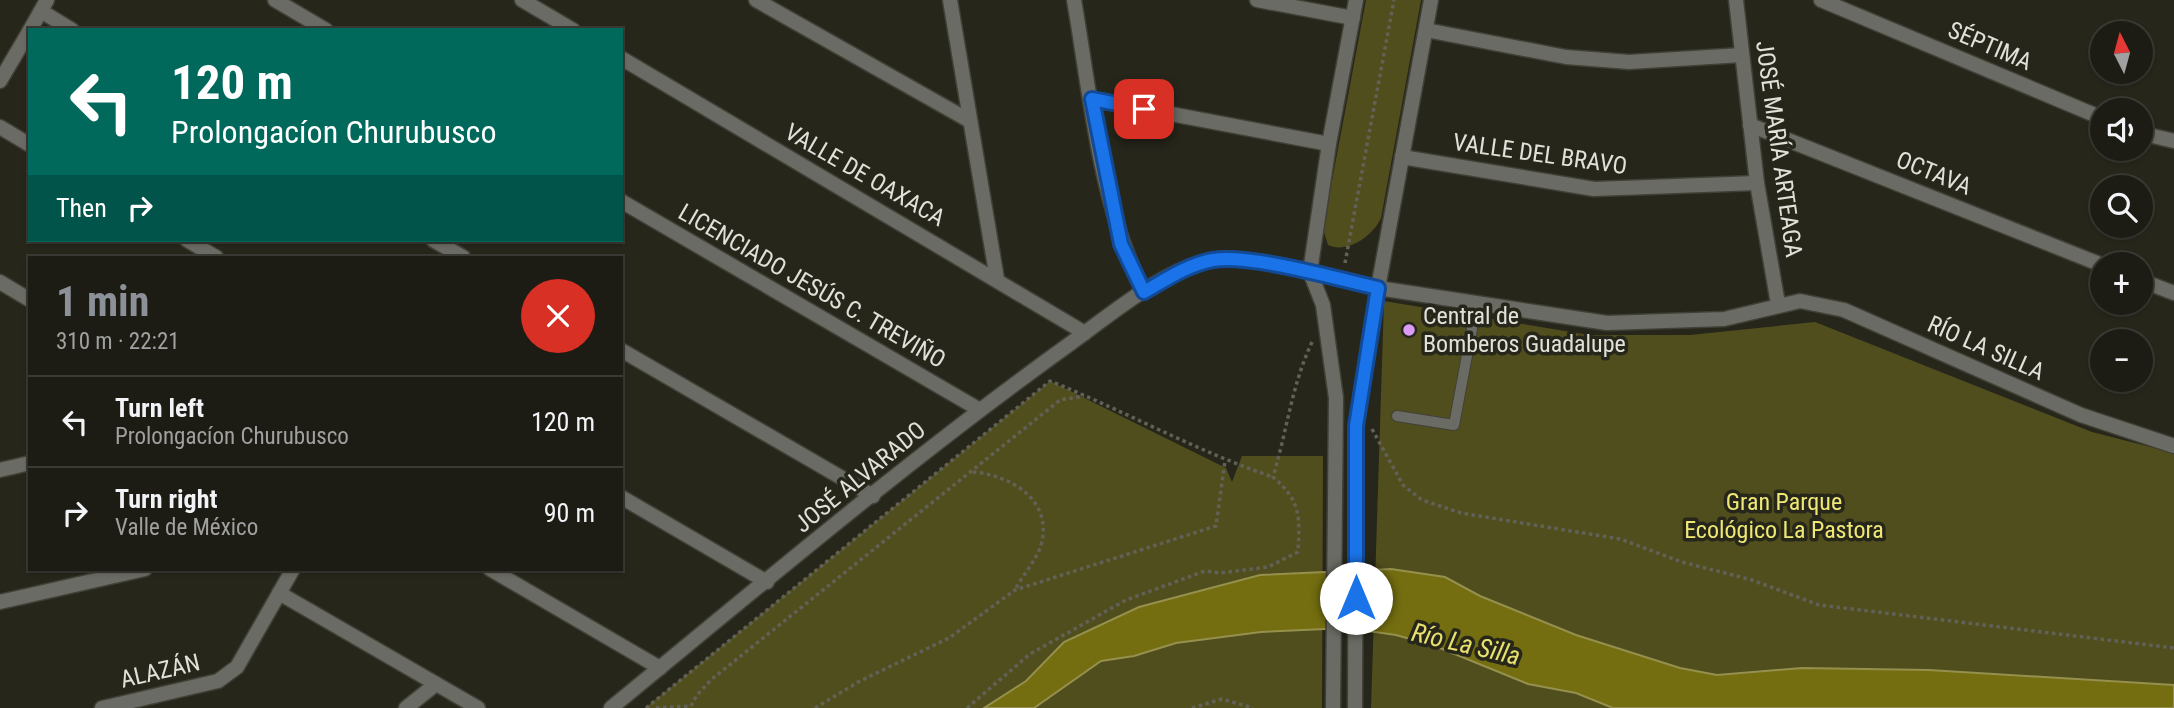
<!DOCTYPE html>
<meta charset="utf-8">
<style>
body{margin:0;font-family:"Roboto Condensed",sans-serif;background:#25251d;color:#f1f3f6;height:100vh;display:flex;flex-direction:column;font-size:26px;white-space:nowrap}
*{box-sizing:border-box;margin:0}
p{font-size:23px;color:#a0a1a0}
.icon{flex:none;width:38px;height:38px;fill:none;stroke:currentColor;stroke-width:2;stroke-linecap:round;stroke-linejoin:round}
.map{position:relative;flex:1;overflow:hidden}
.side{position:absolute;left:28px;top:256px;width:595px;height:315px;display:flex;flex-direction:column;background:#1d1c14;border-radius:0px;box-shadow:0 2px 5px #0004,0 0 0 2px #3b3a34}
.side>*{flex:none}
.hud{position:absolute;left:28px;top:28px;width:595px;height:214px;border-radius:0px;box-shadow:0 2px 5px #0004,0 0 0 2px #3b3a34;background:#00695c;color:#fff;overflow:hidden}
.needle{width:46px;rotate:354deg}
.controls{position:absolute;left:2090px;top:21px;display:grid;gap:14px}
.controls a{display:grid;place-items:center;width:63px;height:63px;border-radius:50%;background:#1d1c14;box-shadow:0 2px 5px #0004,0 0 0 2px #3b3a34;font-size:35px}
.pin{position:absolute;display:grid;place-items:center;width:60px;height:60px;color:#fff;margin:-30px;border-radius:14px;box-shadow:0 4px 10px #0006}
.me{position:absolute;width:77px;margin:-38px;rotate:0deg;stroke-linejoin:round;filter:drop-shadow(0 0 5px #0008)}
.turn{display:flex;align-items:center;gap:24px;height:147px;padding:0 28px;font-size:32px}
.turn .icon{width:91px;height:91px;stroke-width:2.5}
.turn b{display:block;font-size:49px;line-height:60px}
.then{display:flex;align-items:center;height:66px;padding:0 28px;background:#0003;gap:14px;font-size:26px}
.round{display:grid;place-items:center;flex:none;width:74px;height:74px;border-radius:37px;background:#25251d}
.headline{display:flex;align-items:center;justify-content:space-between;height:119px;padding:0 28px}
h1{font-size:42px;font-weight:700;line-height:52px;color:#8c9099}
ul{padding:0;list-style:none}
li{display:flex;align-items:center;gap:21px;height:91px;padding:0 28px;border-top:2px solid #3b3a34}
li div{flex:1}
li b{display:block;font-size:26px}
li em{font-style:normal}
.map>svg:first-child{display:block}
.green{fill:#514e1e}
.water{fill:#746e10;stroke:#95904d;stroke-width:2}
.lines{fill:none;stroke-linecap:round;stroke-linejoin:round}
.service-casing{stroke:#414036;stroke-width:12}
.minor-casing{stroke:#414036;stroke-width:17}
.tertiary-casing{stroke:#414036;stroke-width:17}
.path{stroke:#626158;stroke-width:3.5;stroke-dasharray:3.5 3.5;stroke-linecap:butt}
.service{stroke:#6b6b65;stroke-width:10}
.minor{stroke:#6b6b65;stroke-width:14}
.tertiary{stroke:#6b6b65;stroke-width:14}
.route-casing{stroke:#114b97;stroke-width:18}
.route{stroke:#1a73e8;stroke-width:12}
.poi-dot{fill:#db9af6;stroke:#27261b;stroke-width:2.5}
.labels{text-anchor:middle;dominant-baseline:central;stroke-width:7;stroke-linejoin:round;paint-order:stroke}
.street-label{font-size:24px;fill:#e1e1da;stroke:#27261b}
.poi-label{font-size:24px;fill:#e1e1da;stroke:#27261b;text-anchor:start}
.park-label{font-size:24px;fill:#efe875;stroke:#27261b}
.water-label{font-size:26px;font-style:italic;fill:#e7e06d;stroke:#27261b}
</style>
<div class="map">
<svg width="2174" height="708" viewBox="0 0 2174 708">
<rect width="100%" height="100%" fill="#27261b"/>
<!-- green -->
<g class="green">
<path d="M1366 0H1421L1381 218C1373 236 1347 254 1328 245L1323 229Z"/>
<polygon points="1384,301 1589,335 1690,335 1815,322 2092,432 2174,453 2174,708 1371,708"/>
<polygon points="1050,381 1226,468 1232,482 1242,456 1323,456 1322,708 645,708"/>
</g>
<!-- water -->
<polygon class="water" points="1391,569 1445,577 1480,596 1576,635 1680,668 1717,675 1802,668 1929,670 2174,685 2174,708 1613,708 1576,693 1528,684 1435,646 1396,635 1347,628 1261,632 1176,643 1134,656 1101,661 1034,708 984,708 1026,681 1064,642 1139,607 1260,575"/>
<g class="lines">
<defs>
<polyline id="service" points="1397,416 1454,425 1477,302"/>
<g id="minor">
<polyline points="275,0 326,30"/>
<polyline points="522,0 573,30"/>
<polyline points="756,0 970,121"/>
<polyline points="950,0 997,279"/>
<path d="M1074 0C1091 97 1099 203 1144 292"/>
<polyline points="1257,0 1353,18"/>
<polyline points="1736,0 1757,183 1778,304"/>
<polyline points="1821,0 2102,118"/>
<polyline points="41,11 72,30"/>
<polyline points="30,30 47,0"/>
<polyline points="1426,30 1566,57 1629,62 1742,55"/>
<polyline points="621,58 1085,333"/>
<polyline points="0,81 30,30"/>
<polyline points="1092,99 1329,144"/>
<polyline points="1750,125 2102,265"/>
<polyline points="0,127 30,145"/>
<polyline points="2140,133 2174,141"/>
<polyline points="1402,157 1594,189 1757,183"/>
<polyline points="621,201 980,410"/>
<polyline points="187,240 216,257"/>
<polyline points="433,240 463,257"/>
<polyline points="1310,272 1323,305 1336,398 1333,708"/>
<polyline points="2140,280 2174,293"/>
<polyline points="0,282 30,300"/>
<polyline points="621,350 873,496"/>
<polyline points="0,470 30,463"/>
<polyline points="621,497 767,582"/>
<polyline points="490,569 660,668"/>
<polyline points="279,593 478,708"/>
<polyline points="0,602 145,569"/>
<polyline points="102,708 218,681 237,667 293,569"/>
<polyline points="406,708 436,684"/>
<polyline points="1355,708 1356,426 1378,288 1607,323 1724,319 1800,301 1844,310 2081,415 2174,446"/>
</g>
<g id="tertiary">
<polyline points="1310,272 1329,144 1356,0"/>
<path d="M611 708C762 584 912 457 1071 343 1110 315 1164 269 1212 260 1248 253 1339 279 1378 288L1431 0"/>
</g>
</defs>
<!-- service casing -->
<use href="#service" class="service-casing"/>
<!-- minor casing -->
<use href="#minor" class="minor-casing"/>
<!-- tertiary casing -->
<use href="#tertiary" class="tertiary-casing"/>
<!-- path -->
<g class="path">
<polyline points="1345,263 1394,0"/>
<polyline points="1372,429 1403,485 1422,500 1461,513 1620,539 1682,562 1752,580 1819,605 2174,648"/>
<path d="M973 472C1010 475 1054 500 1041 545 1037 559 1023 575 1016 588"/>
<polyline points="691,706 697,695 712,679 1060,400 1084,396"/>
<path d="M646 708 1050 381C1125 411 1196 451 1273 477"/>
<polyline points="656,708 691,706"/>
<polyline points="815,708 860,681 949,638 1015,590 1216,526 1225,461"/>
<path d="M967 708 1030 654 1126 600 1205 571 1220 573 1268 567 1298 552C1300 517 1301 501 1273 477 1287 431 1292 383 1313 340"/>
<polyline points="1192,708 1222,699 1253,708"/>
</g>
<!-- service -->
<use href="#service" class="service"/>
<!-- minor -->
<use href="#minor" class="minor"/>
<!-- tertiary -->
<use href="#tertiary" class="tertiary"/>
</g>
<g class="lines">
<defs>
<path id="route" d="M1144 109 1092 99 1121 244 1144 292C1165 280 1189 264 1213 260 1251 254 1338 279 1378 288L1356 426V598"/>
</defs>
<!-- route casing -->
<use href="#route" class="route-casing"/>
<!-- route -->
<use href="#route" class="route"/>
</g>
<!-- markers -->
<circle class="poi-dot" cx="1409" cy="330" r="7"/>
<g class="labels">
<!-- street labels -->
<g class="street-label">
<text transform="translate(1990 46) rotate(23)">SÉPTIMA</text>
<text transform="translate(1779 149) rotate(82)">JOSÉ MARÍA ARTEAGA</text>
<text transform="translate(1540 154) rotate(8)">VALLE DEL BRAVO</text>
<text transform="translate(1934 173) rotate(22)">OCTAVA</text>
<text transform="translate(865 175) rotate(30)">VALLE DE OAXACA</text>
<text transform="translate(812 286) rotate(30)">LICENCIADO JESÚS C. TREVIÑO</text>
<text transform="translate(1986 348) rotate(24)">RÍO LA SILLA</text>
<text transform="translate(860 477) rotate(-39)">JOSÉ ALVARADO</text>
<text transform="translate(160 671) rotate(-13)">ALAZÁN</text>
</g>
<!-- poi labels -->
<g class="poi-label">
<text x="1423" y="316">Central de<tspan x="1423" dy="28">Bomberos Guadalupe</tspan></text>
</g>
<!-- park labels -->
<g class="park-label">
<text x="1784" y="502">Gran Parque<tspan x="1784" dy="28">Ecológico La Pastora</tspan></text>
</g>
<!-- water labels -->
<g class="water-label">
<text transform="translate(1466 644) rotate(13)">Río La Silla</text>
</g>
</g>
</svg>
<div class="controls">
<a><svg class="needle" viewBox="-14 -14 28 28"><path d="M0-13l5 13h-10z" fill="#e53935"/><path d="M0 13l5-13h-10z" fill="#a0a1a0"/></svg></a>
<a><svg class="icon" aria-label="sound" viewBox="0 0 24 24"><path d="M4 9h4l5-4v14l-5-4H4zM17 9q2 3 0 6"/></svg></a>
<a><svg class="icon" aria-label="search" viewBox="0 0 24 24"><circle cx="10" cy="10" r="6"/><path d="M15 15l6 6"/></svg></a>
<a>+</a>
<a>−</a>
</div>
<div class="pin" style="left:1144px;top:109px;background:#d93025"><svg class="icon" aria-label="arrive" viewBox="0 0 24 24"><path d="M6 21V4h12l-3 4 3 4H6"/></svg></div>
<svg class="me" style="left:1356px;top:598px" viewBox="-20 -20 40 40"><circle r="19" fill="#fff"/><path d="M0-13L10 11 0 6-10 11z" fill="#1a73e8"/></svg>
<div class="hud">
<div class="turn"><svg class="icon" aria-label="left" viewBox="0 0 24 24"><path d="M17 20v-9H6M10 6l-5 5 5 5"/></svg><div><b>120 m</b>Prolongacíon Churubusco</div></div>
<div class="then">Then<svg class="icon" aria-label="right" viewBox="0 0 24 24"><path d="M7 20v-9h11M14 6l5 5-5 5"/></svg></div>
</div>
<section class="side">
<div class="headline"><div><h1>1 min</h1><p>310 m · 22:21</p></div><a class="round" style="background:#d93025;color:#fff"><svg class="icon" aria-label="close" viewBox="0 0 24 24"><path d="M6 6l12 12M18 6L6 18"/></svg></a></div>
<ul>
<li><svg class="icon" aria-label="left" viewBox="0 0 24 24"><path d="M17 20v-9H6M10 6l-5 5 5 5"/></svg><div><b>Turn left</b><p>Prolongacíon Churubusco</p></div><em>120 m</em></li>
<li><svg class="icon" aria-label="right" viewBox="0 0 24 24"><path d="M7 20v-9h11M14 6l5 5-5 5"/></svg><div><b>Turn right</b><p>Valle de México</p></div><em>90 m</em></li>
</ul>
</section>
</div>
